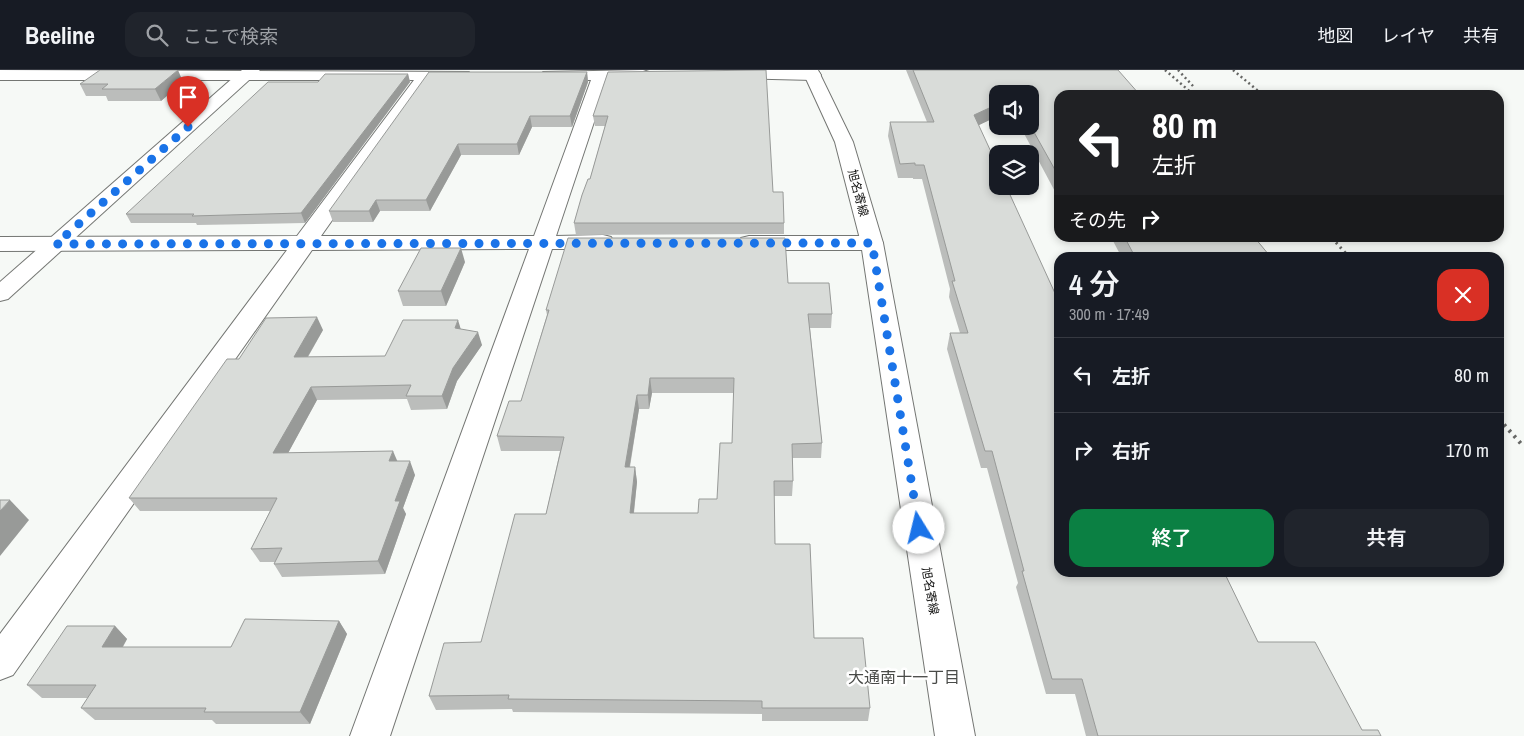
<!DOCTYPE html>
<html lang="ja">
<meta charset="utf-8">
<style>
body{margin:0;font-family:"Archivo Narrow","Noto Sans JP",sans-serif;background:#20242c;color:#f1f3f6;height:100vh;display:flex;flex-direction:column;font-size:19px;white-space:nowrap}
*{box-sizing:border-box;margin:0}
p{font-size:16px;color:#9ea1a6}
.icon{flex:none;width:28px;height:28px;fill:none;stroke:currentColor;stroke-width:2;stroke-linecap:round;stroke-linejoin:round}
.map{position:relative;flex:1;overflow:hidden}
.details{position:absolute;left:1054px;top:182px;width:450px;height:325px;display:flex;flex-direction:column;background:#171b24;border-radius:15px;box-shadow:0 2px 8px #0003}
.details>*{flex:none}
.banner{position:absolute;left:1054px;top:20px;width:450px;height:152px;border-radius:15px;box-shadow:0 2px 8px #0003;background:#202124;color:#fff;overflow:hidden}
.fabs{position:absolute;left:989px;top:15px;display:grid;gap:10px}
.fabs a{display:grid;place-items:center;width:50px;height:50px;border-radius:10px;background:#171b24;box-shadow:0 2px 8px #0003;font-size:25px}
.pin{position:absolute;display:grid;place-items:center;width:42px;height:42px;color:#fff;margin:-51px -21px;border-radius:50% 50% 50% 0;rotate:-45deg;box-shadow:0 0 5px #0007}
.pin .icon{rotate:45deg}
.me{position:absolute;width:55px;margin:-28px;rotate:351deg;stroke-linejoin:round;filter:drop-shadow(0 0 4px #0008)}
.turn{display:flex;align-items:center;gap:18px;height:105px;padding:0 15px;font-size:22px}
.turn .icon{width:65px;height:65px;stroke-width:2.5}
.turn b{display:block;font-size:35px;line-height:42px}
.then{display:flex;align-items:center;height:48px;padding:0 15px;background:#0003;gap:10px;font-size:19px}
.round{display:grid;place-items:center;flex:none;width:52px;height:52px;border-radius:15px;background:#20242c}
.headline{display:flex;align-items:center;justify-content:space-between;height:85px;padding:0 15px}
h1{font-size:30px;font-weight:600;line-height:38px}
.primary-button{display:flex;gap:10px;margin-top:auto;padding:10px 15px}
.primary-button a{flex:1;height:58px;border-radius:15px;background:#0b8043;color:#fff;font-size:20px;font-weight:600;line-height:58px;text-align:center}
.primary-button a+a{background:#20242c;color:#f1f3f6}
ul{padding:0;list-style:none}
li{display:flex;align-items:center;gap:15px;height:75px;padding:0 15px;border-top:1px solid #363941}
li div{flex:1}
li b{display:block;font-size:19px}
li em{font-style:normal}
header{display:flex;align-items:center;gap:30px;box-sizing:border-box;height:70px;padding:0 25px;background:#171b24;border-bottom:1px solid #363941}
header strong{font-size:24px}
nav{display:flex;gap:28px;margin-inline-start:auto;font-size:18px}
.search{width:350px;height:45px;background:#20242c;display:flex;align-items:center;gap:12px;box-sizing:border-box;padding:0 18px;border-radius:15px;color:#9ea1a6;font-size:19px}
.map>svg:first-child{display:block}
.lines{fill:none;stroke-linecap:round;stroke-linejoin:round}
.street-casing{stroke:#747673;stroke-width:2}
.secondary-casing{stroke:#747673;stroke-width:2}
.street{fill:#fff;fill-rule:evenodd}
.secondary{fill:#fff;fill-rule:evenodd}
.rail-far2{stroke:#666765;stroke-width:2.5;stroke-dasharray:2 3;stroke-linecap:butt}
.rail-far1{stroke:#666765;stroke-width:3;stroke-dasharray:2 4;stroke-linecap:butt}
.rail{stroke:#666765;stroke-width:4;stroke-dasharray:2.5 5;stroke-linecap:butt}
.wall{fill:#bbbdbb;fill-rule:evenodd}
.shaded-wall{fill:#989a98}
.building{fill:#d9dcd9;stroke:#989a98;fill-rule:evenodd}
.route{stroke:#1a73e8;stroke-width:9;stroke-dasharray:0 16.2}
.labels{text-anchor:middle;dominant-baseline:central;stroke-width:5;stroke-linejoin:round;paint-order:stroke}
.street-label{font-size:12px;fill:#131312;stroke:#fff}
.near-neighbourhood-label{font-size:16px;fill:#494b48;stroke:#fff}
</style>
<header>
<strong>Beeline</strong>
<div class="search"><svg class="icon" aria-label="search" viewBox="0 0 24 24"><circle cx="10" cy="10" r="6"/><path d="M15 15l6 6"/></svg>ここで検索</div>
<nav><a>地図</a><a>レイヤ</a><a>共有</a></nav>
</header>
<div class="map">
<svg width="1524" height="666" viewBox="0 0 1524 666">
<rect width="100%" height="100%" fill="#f6f9f6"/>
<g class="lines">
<defs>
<g id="street">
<polygon points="0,0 469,2 471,5 469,8 431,10 321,166 534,166 591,10 549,10 543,8 541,5 543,2 643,0 649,2 651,5 649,8 643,10 608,10 556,166 603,165 611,167 614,172 611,177 603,179 552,179 390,666 350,666 529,179 312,180 13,605 0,610 0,564 287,180 0,181 0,167 297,166 414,10 0,10"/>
<polygon points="729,0 813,0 819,2 821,5 819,8 813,10 723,8 721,5 723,2"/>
<polygon points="749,166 872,166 880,168 883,173 880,178 872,180 749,180 741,178 738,173 741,168"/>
</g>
<g id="secondary">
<polygon points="242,0 260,0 8,229 0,231 0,212"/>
<polygon points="802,0 818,0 853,72 883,173 975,666 935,666 861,173 835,72"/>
</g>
</defs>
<!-- street casing -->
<use href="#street" class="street-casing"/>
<!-- secondary casing -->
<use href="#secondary" class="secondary-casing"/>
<!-- street -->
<use href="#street" class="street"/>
<!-- secondary -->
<use href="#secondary" class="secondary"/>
<!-- rail-far2 -->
<g class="rail-far2">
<polyline points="1165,0 1194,25"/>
<polyline points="1178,0 1193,16"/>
<polyline points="1233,0 1263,25"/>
</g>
<!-- rail-far1 -->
<polyline class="rail-far1" points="1332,168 1350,188"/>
<!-- rail -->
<polyline class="rail" points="1499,349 1524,377"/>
</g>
<!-- wall -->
<g class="wall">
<polygon points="906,0 1118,0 1059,25 1059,129 1020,56 1030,56 1030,24 998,24 998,46 978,55 1059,502 1226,502 1225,504 1258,572 1362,660 1381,666 1086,666 1075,624 1046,624 1016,517 1018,513 987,398 981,398 947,279 950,263 960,263 949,227 950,219 922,109 913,109 913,108 898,108 888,66 890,52 927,52"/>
<polygon points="587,2 588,12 572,57 532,57 519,85 461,85 430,141 380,141 373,152 333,152 329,141"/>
<polygon points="608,2 773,122 784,153 784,164 576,165 574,153 590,109 605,56 595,56 593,46"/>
<polygon points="408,4 410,12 305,153 197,155 196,153 131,153 126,144"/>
<polygon points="183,12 161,31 108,31 106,26 86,26 80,14"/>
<polygon points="1079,168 1255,168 1269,185 1268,188 1122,188 1112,169 1080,169"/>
<polygon points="465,192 446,236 403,236 398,221"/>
<path d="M788 213 832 244 831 258H810L822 373 821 388H792L793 411 792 426H774L775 474 814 568 870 638 868 651H762V644L513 642 512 639 436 640 429 626 481 572 546 444 560 381H501L497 366 521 331 547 245 546 240ZM652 323H734L732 373 717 429 698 443H634L637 412 635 397H630L639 339H649Z"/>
<polygon points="461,259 482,275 457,311 447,339 411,340 407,329 317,330 288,383 397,391 415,405 403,438 406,444 385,504 282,507 274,494 275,492 260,492 251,479 270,441 140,441 129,428 239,289 323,260 308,287 385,286"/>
<polygon points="339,551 347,564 310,654 216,654 212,650 95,650 81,638 88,628 42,628 27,615 115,556 127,569 123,577 231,577"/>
</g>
<!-- shaded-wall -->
<g class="shaded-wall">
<polygon points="178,0 183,12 161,31 155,19"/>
<polygon points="587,2 588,12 572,57 570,46"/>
<polygon points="408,4 410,12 305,153 301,143"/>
<polygon points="998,34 998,46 971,59 974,45"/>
<polygon points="530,46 532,57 519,85 517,74"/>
<polygon points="458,74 461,85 430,141 426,130"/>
<polygon points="376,130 380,141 373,152 369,141"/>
<polygon points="461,178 465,192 446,236 441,221"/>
<polygon points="317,247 323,260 300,300 294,287"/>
<polygon points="458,250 462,263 455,258"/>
<polygon points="478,262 482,275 457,311 447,339 442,326 453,298"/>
<polygon points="650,308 652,323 649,339 648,325"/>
<polygon points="311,317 317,330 281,396 273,383"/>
<polygon points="637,325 639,339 627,412 625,397"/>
<polygon points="393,381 399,395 389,391"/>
<polygon points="410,391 415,405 403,438 406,444 385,504 378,491 395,431"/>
<polygon points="635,397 637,412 632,458 630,443"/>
<polygon points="10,430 29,450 0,486 0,441"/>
<polygon points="339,551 347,564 310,654 300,642"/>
<polygon points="115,556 127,569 115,590 102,577"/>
</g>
<!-- building -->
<g class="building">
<polygon points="100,0 178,0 155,19 102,19 108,14 80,14"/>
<polygon points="766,0 773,122 783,122 784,153 574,153 582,125 588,109 590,109 608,46 593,46 608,2"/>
<polygon points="913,0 1118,0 1140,25 1059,25 1059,107 1030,55 1030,24 998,24 998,34 974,45 998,97 998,116 1006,116 1059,232 1059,502 1224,502 1258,572 1315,572 1362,660 1378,660 1381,666 1098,666 1082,609 1052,609 1022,501 1024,501 992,381 985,381 950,263 968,263 952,211 955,211 924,95 915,95 915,93 900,94 890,52 934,52"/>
<polygon points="429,2 587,2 570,46 530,46 517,74 458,74 426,130 376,130 369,141 329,141"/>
<polygon points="325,4 408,4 301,143 192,146 194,144 126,144 268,12 318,12"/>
<path d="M568 168H785L788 213H829L832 244H808L822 373 792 374 793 411H774L775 474H810L814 568H863L870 638H762V631L508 629 509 625 429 626 444 573 481 572 515 444H546L564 367 497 366 509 331H521L549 240H546ZM650 308H734L732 373H720L717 429H699L698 443H630L635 397H625L637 325H648Z"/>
<polygon points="1125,168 1255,168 1269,185 1133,183"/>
<polygon points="421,178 461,178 441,221 398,221"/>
<polygon points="317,247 294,287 385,286 403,250 458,250 455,258 478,262 453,298 442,326 406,326 411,315 311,317 273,383 393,381 389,391 410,391 395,431 400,431 378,491 274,494 282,478 251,479 277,428 129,428 227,289 239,289 266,248"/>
<polygon points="0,430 10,430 0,441"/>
<polygon points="245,549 339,551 300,642 204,642 206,638 81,638 96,615 27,615 67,556 115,556 102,577 231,577"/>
</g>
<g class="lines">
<!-- route -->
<polyline class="route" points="188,57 56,174 872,173 919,458"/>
</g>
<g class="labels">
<!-- street labels -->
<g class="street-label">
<text transform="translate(858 123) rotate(75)">旭名寄線</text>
<text transform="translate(930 521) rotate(80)">旭名寄線</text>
</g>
<!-- near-neighbourhood labels -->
<g class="near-neighbourhood-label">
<text x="904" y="607">大通南十一丁目</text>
</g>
</g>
</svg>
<div class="fabs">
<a><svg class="icon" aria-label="sound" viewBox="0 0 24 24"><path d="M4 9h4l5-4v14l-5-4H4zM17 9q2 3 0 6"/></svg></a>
<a><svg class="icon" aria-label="layers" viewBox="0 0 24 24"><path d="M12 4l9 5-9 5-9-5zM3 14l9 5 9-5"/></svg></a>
</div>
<div class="pin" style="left:188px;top:57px;background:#d93025"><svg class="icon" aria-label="arrive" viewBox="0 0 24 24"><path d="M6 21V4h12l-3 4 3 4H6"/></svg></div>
<svg class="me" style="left:919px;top:458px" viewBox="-20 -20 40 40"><circle r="19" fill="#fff"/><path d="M0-13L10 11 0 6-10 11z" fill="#1a73e8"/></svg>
<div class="banner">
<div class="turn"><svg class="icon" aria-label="left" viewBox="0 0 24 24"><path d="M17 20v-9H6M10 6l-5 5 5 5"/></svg><div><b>80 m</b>左折</div></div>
<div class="then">その先<svg class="icon" aria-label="right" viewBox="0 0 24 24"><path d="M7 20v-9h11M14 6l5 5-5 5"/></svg></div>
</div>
<section class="details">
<div class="headline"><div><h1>4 分</h1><p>300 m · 17:49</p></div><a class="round" style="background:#d93025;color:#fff"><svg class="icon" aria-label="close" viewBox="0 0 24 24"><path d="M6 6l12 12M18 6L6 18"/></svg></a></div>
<ul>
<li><svg class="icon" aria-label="left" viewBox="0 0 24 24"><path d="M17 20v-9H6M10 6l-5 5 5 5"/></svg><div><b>左折</b></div><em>80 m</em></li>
<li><svg class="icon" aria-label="right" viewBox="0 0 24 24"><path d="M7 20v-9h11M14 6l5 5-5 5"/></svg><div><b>右折</b></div><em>170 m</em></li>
</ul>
<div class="primary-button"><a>終了</a><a>共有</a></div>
</section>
</div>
